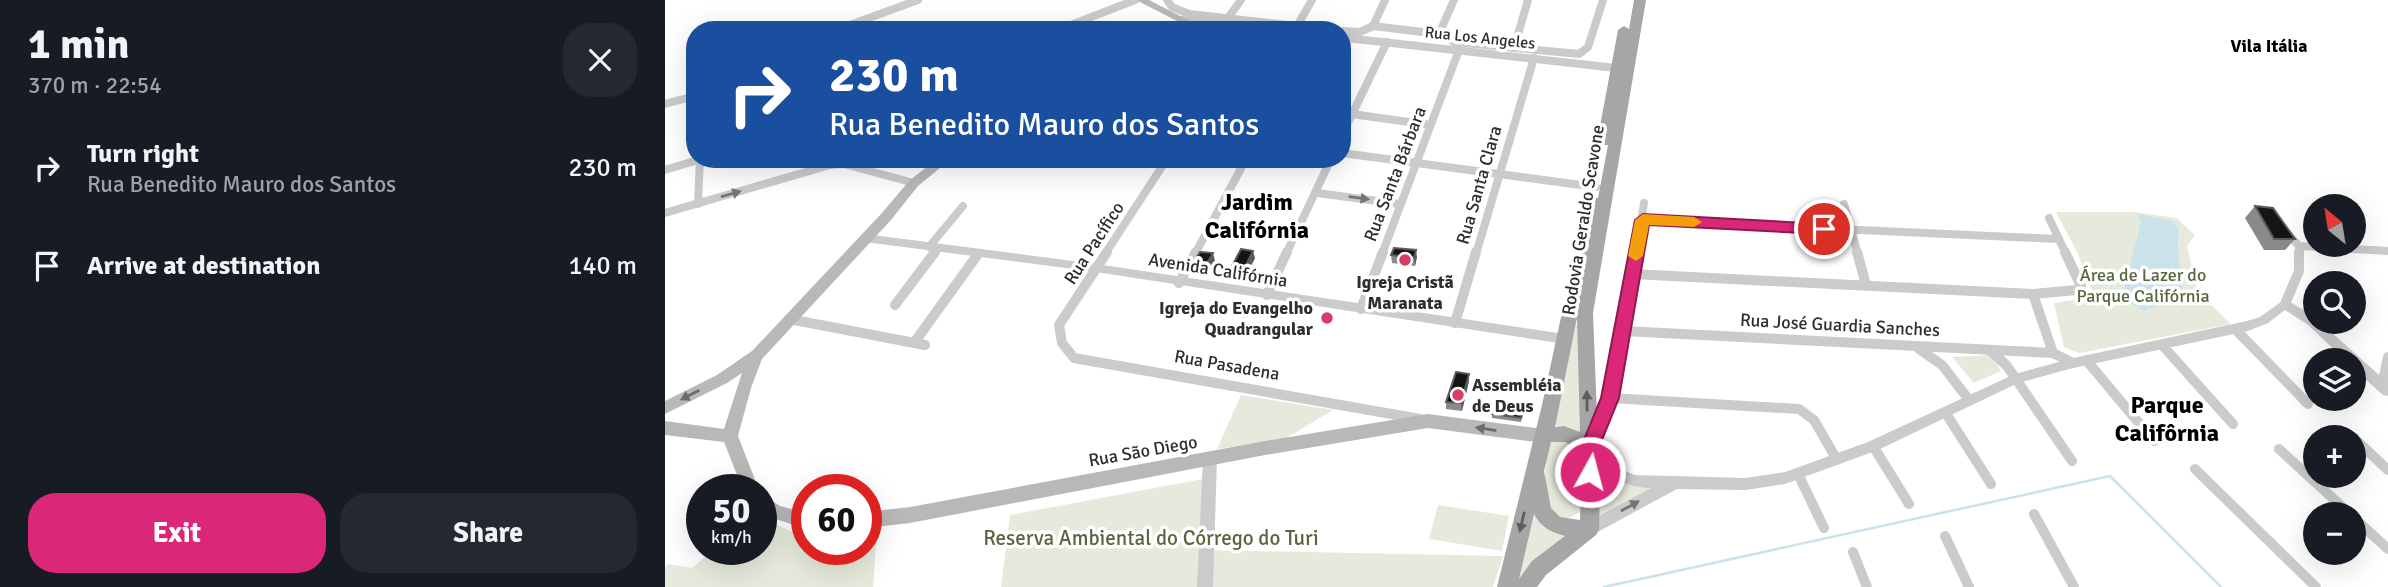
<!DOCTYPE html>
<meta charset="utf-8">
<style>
body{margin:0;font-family:Signika,sans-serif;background:#242831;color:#f1f3f6;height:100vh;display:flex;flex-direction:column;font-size:26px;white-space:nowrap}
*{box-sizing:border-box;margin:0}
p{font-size:23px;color:#9ea1a6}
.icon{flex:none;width:38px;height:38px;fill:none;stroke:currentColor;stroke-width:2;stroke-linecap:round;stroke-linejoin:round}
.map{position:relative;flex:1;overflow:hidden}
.side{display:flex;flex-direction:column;background:#171b24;width:665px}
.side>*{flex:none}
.guide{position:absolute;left:21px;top:21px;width:665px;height:147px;border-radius:28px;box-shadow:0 7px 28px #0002;background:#1a4fa0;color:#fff;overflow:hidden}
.needle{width:46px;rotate:330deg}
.controls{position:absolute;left:1638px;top:194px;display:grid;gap:14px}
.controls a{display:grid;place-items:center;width:63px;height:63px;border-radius:50%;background:#171b24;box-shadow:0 7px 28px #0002;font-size:35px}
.speed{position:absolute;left:21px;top:474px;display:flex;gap:14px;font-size:35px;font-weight:700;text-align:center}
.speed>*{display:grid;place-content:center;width:91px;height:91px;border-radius:50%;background:#171b24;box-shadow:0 7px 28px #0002;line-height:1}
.speed small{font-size:18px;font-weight:400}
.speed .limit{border:10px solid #d22;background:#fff;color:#111}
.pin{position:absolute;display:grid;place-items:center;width:60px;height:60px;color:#fff;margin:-30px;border:4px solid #fff;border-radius:50%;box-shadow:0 2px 7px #0007}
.me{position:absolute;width:77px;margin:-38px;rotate:7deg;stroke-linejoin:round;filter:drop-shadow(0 0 5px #0008)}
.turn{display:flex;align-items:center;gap:24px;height:147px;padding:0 28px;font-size:32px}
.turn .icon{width:91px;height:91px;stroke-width:2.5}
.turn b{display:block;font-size:49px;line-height:60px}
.round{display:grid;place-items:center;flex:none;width:74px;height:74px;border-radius:28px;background:#242831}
.summary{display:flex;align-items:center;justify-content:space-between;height:119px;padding:0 28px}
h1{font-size:42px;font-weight:700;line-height:52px}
.action{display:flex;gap:14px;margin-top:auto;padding:14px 28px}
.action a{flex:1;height:80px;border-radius:28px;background:#db2777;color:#fff;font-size:28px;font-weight:700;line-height:80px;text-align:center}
.action a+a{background:#242831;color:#f1f3f6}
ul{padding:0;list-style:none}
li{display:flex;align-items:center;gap:21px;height:98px;padding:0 28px}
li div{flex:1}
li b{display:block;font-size:26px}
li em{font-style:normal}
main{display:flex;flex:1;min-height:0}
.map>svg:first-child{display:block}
.green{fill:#e6eadc}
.water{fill:#cae2e9}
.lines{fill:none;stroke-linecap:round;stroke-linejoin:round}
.stream{stroke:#cae2e9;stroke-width:2.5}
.minor-far1{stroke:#cbcbcb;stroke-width:8}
.minor{stroke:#cbcbcb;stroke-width:10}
.tertiary{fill:#cbcbcb;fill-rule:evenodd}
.secondary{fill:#b8b8b8;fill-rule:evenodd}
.primary{fill:#a6a6a6;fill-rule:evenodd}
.wall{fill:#8a8a8a}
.shaded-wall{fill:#5b5b5b}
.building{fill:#151515;stroke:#5b5b5b;stroke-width:2}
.oneway{fill:#757575}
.oneway2{fill:#6c6c6c}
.oneway3{fill:#5e5e5e}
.route{fill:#db2777;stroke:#8e194d;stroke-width:2}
.slow{fill:#f59e0b}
.poi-dot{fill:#d73d66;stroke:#fff;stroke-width:2.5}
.labels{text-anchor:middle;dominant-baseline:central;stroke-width:7;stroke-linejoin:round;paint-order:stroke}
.far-street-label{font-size:16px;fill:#2e2e2e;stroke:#fff}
.far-quarter-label{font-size:18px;font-weight:bold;fill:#000;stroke:#fff}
.street-label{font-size:18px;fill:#2e2e2e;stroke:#fff}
.park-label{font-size:18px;fill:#58663f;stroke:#fff}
.poi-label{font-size:18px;font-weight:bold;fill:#2e2e2e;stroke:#fff}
.near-park-label{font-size:21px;fill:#58663f;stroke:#fff}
.district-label{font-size:24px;font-weight:bold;fill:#000;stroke:#fff}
</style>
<main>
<section class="side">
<div class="summary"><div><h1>1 min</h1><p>370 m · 22:54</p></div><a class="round"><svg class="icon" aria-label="close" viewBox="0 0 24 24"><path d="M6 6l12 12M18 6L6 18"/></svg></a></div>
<ul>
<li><svg class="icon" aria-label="right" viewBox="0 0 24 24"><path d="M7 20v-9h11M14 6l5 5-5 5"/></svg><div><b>Turn right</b><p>Rua Benedito Mauro dos Santos</p></div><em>230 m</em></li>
<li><svg class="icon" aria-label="arrive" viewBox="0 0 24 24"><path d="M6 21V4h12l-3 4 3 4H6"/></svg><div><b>Arrive at destination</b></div><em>140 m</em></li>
</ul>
<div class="action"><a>Exit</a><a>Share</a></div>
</section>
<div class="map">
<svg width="1723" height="587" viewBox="0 0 1723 587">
<rect width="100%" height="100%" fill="#fff"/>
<!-- green -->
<g class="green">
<polygon points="1391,212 1469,212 1511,218 1530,235 1522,246 1533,292 1566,324 1414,353 1399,347 1389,303 1421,298 1426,295 1426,289 1413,254"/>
<polygon points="911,324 913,326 920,436 901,427 888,426"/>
<polygon points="1326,355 1336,371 1309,383 1287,357"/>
<polygon points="576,395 668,410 618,440 552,449"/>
<polygon points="896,438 915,447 918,468 915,512 902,519 887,516 879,490 882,448 887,441"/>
<polygon points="936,467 991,487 929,519"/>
<polygon points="538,479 536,550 838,556 828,587 336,587 345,515"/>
<polygon points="773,505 844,516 837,551 764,539"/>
<polygon points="867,512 878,527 901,537 849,587"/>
<polygon points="96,517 142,539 142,550 201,550 201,532 212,531 208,587 0,587 0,567 3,564 27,568 48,550 96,550"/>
</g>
<!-- water -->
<path class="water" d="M1473 214 1507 221 1514 229C1510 251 1518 271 1517 293L1500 303 1478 311 1457 297 1476 222Z"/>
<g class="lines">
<!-- stream -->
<polyline class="stream" points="939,587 1445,476 1556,587"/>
<!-- minor-far1 -->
<g class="minor-far1">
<polyline points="502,0 507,7 524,14 667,30"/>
<polyline points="563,18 576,0"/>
<polyline points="518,20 602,30"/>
<polyline points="632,26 647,0"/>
<polyline points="708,26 720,0"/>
<polyline points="171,30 253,0"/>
<polyline points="393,30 470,0"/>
<polyline points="677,31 695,32 708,26 774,34 789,42 914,54 923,47 938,0"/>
<polyline points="774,34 789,0"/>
<polyline points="681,38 951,68"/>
<polyline points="849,48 863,0"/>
<polyline points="0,104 30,96"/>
<polyline points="687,114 765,125"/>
<polyline points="677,135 722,42"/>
<polyline points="677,153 931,187"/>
<polyline points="0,170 36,159"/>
<polyline points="652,193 735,204"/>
<polyline points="33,204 35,159"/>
<polyline points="1179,204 1193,254"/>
<polyline points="0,213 165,165 179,164 249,183"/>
<polyline points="1384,218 1401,254"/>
<polyline points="978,220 1393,239"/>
<polyline points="1621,232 1634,246 1634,254"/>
<polyline points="1634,246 1723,251"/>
<polyline points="264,247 298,206"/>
<polyline points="269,254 273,248"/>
<polyline points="440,254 502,159"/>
<polyline points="530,254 581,159"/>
<polyline points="621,254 666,159"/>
<polyline points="717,254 794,50"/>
<polyline points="811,254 869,58"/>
<polyline points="971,254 979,203"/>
</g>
<!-- minor -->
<g class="minor">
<polyline points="442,252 394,325 397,343 409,358 755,419"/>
<polyline points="1192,252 1201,285"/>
<polyline points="967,274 1368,294 1412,290 1416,286 1400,252"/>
<polyline points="514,283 531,252"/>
<polyline points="1368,294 1388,353 1408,363"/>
<polyline points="602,295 622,252"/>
<polyline points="1620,304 1634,271 1634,252"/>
<polyline points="230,305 270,252"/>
<polyline points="696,309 718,252"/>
<polyline points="124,319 260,345"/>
<polyline points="790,323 811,252"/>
<polyline points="1571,330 1643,404"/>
<polyline points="959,331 1388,353"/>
<polyline points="249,343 313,254"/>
<polyline points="1497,345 1568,424"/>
<polyline points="1254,349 1277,365 1304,400"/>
<polyline points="1325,350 1342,366 1407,461"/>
<polyline points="1422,361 1489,441"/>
<polyline points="1717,386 1723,357"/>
<polyline points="945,398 1134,409 1149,420 1172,460"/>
<polyline points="1280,412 1326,484"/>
<polyline points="1689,438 1723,470"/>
<polyline points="927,441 945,398 971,252"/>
<polyline points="1208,446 1244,504"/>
<polyline points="1614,449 1685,514"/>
<polyline points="1530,469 1651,587"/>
<polyline points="1133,474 1159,528"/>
<polyline points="1369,514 1409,587"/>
<polyline points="1689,518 1723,549"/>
<polyline points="1280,536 1304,587"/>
<polyline points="1188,552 1202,587"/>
</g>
<!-- tertiary -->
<g class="tertiary">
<polygon points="200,234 431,264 900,334 905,335 906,339 905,343 900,344 431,272 200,242 194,238"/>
<path d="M1620 299 1650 317V322H1655L1723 383V396L1718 395 1689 369V360H1680L1642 324 1620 310 1603 323 1583 331 1408 368 1353 383 1213 450 1120 484 1081 490 1012 489 929 534 924 536 919 534 917 529 919 524 986 488C955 487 942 474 918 456L916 452 918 448 923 446 960 471 970 475 1081 478 1120 472 1203 442 1350 374 1408 358 1582 321 1595 317Z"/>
<polygon points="545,452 550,454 552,458 548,587 532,587 538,458 540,454"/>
</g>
<!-- secondary -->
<g class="secondary">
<polygon points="471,0 484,0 523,20 517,30 507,30 512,21"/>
<polygon points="272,159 286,159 253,186 226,220 97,359 86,388 73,436 94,490 78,490 59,442 0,435 0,421 59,429 77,373 62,383 0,414 0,401 52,375 87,351 216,214 245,180"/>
<polygon points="763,414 879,429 885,431 887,436 885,441 879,443 763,428 600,455 245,523 201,528 201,512 245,507 600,441"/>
<polygon points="96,493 115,506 142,513 142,529 104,517 96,511"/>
</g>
<!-- primary -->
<path class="primary" d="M969 0H981L928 313 935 492 934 529 931 535 881 575 872 587H832L877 405 921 202 923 198H933L943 145H934L932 142 953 30 959 26 964 29ZM912 318 915 432 899 426 890 427ZM886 442H901L916 456 915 520 895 517 886 508 879 471ZM869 514C876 528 886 532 900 536L867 561 854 579Z"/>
</g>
<!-- wall -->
<g class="wall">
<polygon points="1590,206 1630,239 1620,250 1599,250 1580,218"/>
<polygon points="726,255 752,257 750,266 727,263"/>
<polygon points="590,258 579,280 568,278 565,270"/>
<polygon points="550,261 542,276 529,273 526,266"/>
<polygon points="804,381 797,411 781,409 781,402"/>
<polygon points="860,407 856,422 827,418 827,414"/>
</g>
<!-- shaded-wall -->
<g class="shaded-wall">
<polygon points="751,250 752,257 750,266 749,258"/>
<polygon points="588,251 590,258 579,280 577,273"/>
<polygon points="548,253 550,261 542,276 539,268"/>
<polygon points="804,374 804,381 797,411 796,403"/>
</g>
<!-- building -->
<g class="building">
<polygon points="566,25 576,26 573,30 563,30"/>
<polygon points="1590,206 1608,208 1630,239 1609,239"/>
<polygon points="729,248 751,250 749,258 726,255"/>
<polygon points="576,249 588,251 577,273 565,270"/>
<polygon points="535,252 548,253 539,268 526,266"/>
<polygon points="791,372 804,374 796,403 781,402"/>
<polygon points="838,402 860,404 856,418 827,414"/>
</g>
<!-- one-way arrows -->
<defs><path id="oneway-solid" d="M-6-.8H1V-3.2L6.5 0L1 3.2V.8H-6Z" transform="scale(1.75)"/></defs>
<g class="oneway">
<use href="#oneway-solid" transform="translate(66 194) rotate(-16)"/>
<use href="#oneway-solid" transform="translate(694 198) rotate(7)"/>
<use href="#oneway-solid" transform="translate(965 506) rotate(-29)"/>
</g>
<g class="oneway2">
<use href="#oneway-solid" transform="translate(25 395) rotate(153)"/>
<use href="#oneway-solid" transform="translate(821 429) rotate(-171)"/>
</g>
<g class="oneway3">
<use href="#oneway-solid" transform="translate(922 401) rotate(-91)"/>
<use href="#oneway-solid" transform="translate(857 522) rotate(103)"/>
</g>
<!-- route -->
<polygon class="route" points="978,214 1159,224 1167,229 1159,234 984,225 954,398 932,452 934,472 931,478 925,480 918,478 914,452 936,398 970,220"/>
<!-- slow -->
<polygon class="slow" points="978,214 1029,217 1037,222 1029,227 984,225 978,256 971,261 963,256 970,220"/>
<!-- markers -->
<g class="poi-dot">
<circle cx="740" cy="260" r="7"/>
<circle cx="662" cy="318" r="7"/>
<circle cx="793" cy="395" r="7"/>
</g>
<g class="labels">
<!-- far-street labels -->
<g class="far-street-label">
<text transform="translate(815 38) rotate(6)">Rua Los Angeles</text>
</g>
<!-- far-quarter labels -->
<g class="far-quarter-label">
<text x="1604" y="46">Vila Itália</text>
</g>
<!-- street labels -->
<g class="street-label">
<text transform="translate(730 174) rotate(-69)">Rua Santa Bárbara</text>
<text transform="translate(814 185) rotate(-74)">Rua Santa Clara</text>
<text transform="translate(918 220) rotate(-81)">Rodovia Geraldo Scavone</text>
<text transform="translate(429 243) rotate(-57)">Rua Pacífico</text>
<text transform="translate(553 270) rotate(9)">Avenida Califórnia</text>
<text transform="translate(1175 325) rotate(3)">Rua José Guardia Sanches</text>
<text transform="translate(562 365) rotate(10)">Rua Pasadena</text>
<text transform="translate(478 451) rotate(-10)">Rua São Diego</text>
</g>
<!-- park labels -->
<g class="park-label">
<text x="1478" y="275">Área de Lazer do<tspan x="1478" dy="21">Parque Califórnia</tspan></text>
</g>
<!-- poi labels -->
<g class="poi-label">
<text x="740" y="282">Igreja Cristã<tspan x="740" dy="21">Maranata</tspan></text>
<text x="648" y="308" text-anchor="end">Igreja do Evangelho<tspan x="648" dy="21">Quadrangular</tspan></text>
<text x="807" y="385" text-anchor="start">Assembléia<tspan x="807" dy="21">de Deus</tspan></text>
</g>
<!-- near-park labels -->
<g class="near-park-label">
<text x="486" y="538">Reserva Ambiental do Córrego do Turi</text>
</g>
<!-- district labels -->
<g class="district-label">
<text x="592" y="202">Jardim<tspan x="592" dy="28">Califórnia</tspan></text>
<text x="1502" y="405">Parque<tspan x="1502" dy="28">Califôrnia</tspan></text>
</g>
</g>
</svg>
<div class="controls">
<a><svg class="needle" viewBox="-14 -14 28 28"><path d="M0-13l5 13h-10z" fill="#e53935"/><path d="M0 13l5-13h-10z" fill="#9ea1a6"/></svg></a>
<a><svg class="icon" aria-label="search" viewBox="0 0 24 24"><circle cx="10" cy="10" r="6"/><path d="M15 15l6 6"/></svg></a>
<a><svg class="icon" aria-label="layers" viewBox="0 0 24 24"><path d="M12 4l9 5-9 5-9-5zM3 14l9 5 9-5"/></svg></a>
<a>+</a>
<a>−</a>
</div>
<div class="speed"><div>50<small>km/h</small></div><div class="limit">60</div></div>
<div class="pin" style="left:1159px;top:229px;background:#d93025"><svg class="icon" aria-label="arrive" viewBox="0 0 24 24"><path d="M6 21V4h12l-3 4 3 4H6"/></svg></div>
<svg class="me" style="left:925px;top:472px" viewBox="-20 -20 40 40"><circle r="17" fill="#db2777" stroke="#fff" stroke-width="3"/><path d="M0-11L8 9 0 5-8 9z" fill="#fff"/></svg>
<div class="guide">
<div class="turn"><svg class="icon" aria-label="right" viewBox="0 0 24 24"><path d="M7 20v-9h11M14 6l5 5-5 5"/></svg><div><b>230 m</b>Rua Benedito Mauro dos Santos</div></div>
</div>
</div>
</main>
